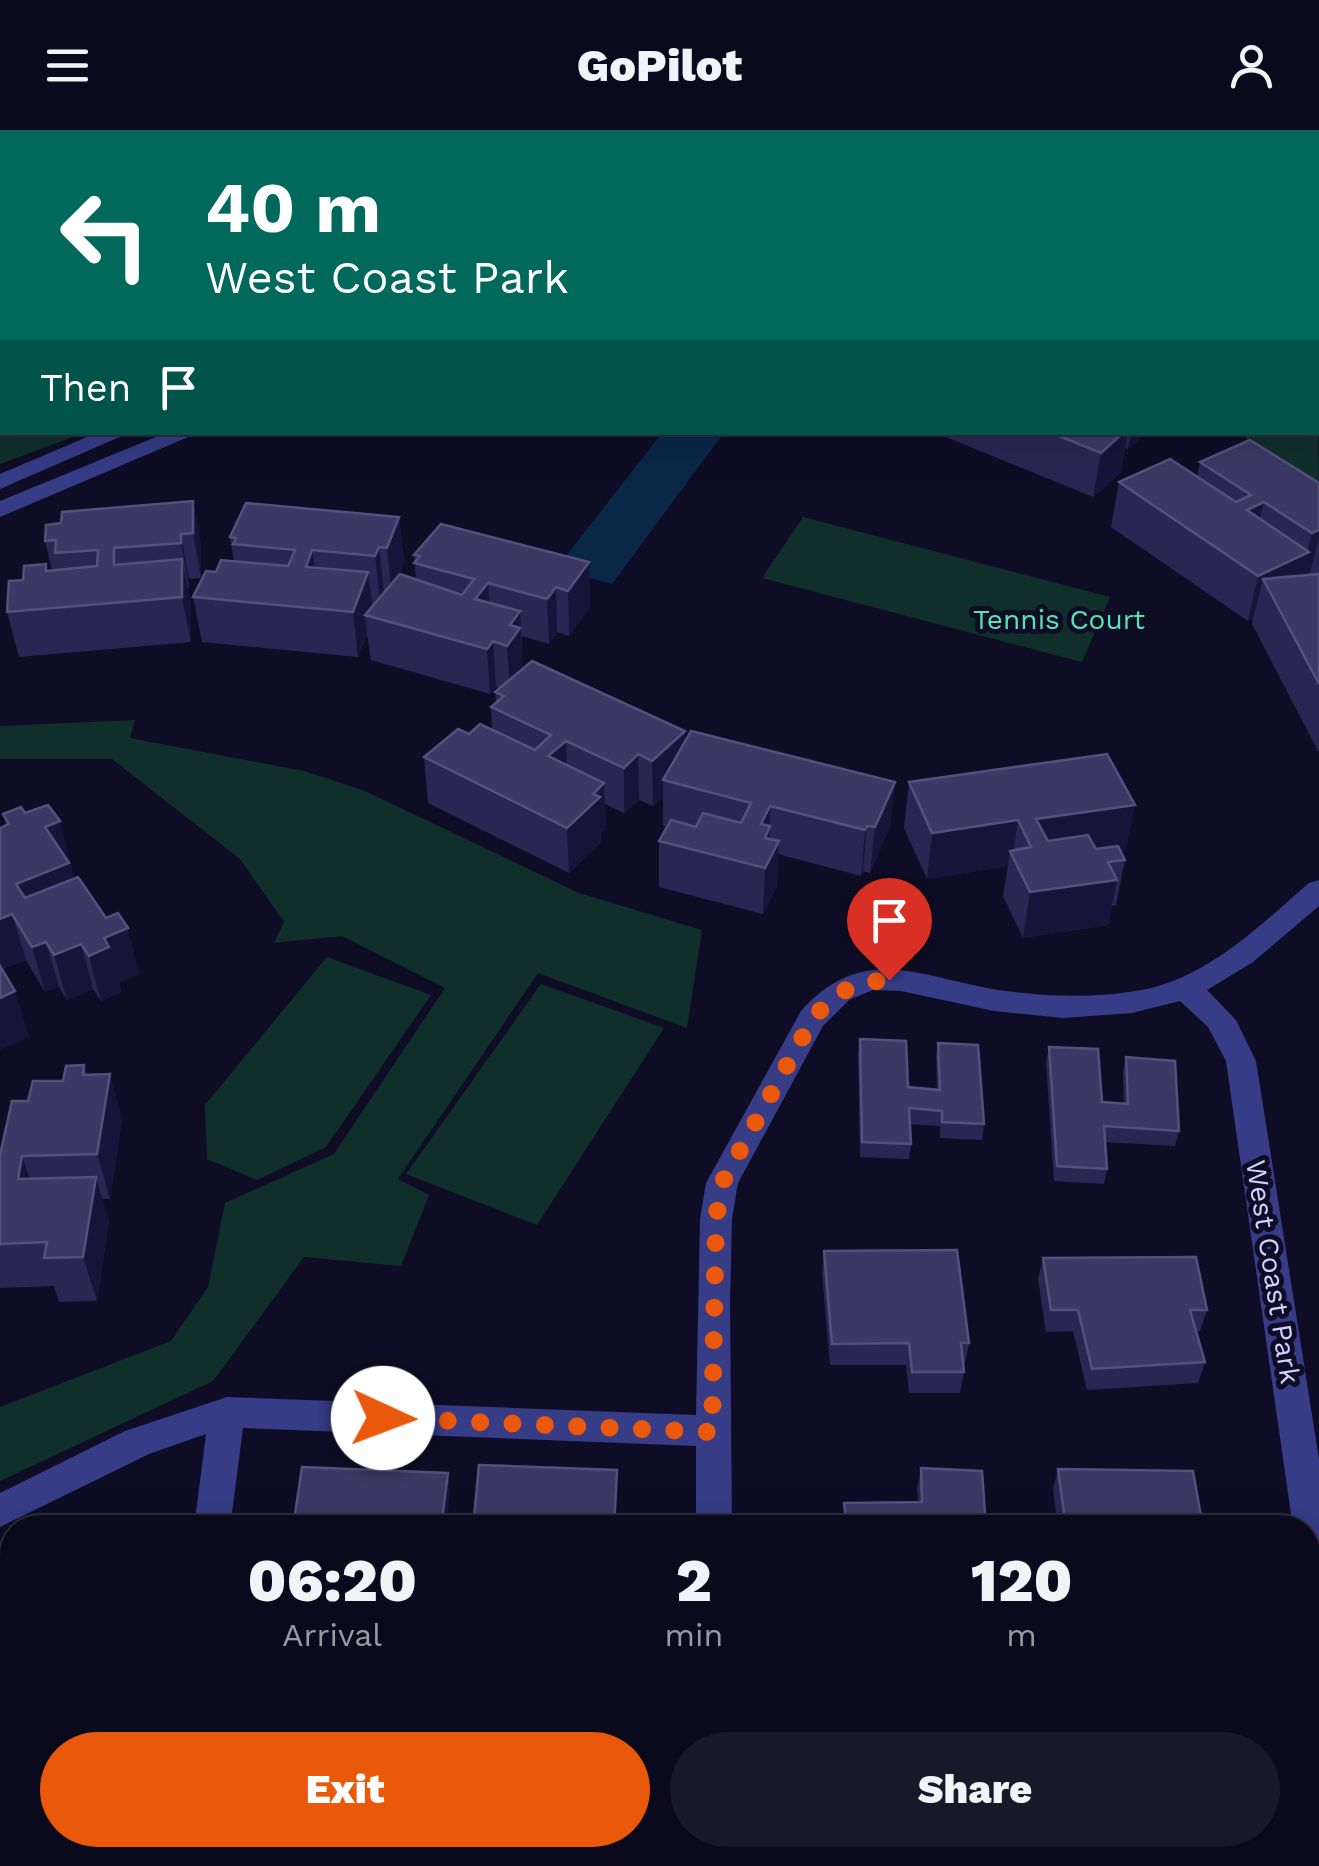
<!DOCTYPE html>
<style>
body{margin:0;font-family:"Work Sans",sans-serif;background:#191829;color:#f1f3f6;height:100vh;display:flex;flex-direction:column;font-size:38px;white-space:nowrap}
*{box-sizing:border-box;margin:0}
p{font-size:32px;color:#9a9aa3}
.icon{flex:none;width:55px;height:55px;fill:none;stroke:currentColor;stroke-width:2;stroke-linecap:round;stroke-linejoin:round}
.map{position:relative;flex:1;overflow:hidden}
.panel{position:absolute;left:0px;top:1385px;width:1320px;height:352px;display:flex;flex-direction:column;background:#0b0a1c;border-radius:40px 40px 0 0;box-shadow:0 10px 40px #0002,0 0 0 2px #2b2b3b}
.panel>*{flex:none}
.guide{position:absolute;left:0px;top:0px;width:1320px;height:305px;box-shadow:0 10px 40px #0002,0 0 0 2px #2b2b3b;background:#00695c;color:#fff;overflow:hidden}
.pin{position:absolute;display:grid;place-items:center;width:85px;height:85px;color:#fff;margin:-102px -42px;border-radius:50% 50% 50% 0;rotate:-45deg;box-shadow:0 0 10px #0007}
.pin .icon{rotate:45deg}
.me{position:absolute;width:110px;margin:-55px;rotate:92deg;stroke-linejoin:round;filter:drop-shadow(0 0 8px #0008)}
.turn{display:flex;align-items:center;gap:35px;height:210px;padding:0 40px;font-size:45px}
.turn .icon{width:130px;height:130px;stroke-width:2.5}
.turn b{display:block;font-size:70px;line-height:85px}
.then{display:flex;align-items:center;height:95px;padding:0 40px;background:#0003;gap:20px;font-size:38px}
.eta{display:flex;justify-content:space-evenly;align-items:center;height:170px;text-align:center}
.eta b{font-size:60px;font-weight:800;line-height:70px}
.action{display:flex;gap:20px;margin-top:auto;padding:20px 40px}
.action a{flex:1;height:115px;border-radius:60px;background:#ea580c;color:#fff;font-size:40px;font-weight:800;line-height:115px;text-align:center}
.action a+a{background:#191829;color:#f1f3f6}
header{display:flex;justify-content:space-between;align-items:center;height:130px;padding:0 40px;background:#0b0a1c;font-size:45px;font-weight:800}
.map>svg:first-child{display:block}
.green{fill:#102f2b}
.water{fill:#0a2748}
.lines{fill:none;stroke-linecap:round;stroke-linejoin:round}
.minor{fill:#363c86;fill-rule:evenodd}
.wall{fill:#2a2653}
.shaded-wall{fill:#171439}
.building{fill:#3c3865;stroke:#53507e;stroke-width:2.5}
.route{stroke:#ea580c;stroke-width:18;stroke-dasharray:0 32.4}
.labels{text-anchor:middle;dominant-baseline:central;stroke-width:10;stroke-linejoin:round;paint-order:stroke}
.park-label{font-size:28px;fill:#58e4b2;stroke:#0f0d25}
.street-label{font-size:28px;fill:#d2d1ff;stroke:#0f0d25}
</style>
<header><svg class="icon" aria-label="menu" viewBox="0 0 24 24"><path d="M4 6h16M4 12h16M4 18h16"/></svg>GoPilot<svg class="icon" aria-label="person" viewBox="0 0 24 24"><circle cx="12" cy="8" r="4"/><path d="M4 21q1-7 8-7t8 7"/></svg></header>
<div class="map">
<svg width="1319" height="1736" viewBox="0 0 1319 1736">
<rect width="100%" height="100%" fill="#0f0d25"/>
<!-- green -->
<g class="green">
<polygon points="0,0 465,0 468,2 2,2 2,302 84,303 0,334"/>
<polygon points="1318,297 1319,363 1239,303 1318,302"/>
<polygon points="803,387 1110,467 1082,532 762,448"/>
<polygon points="135,590 130,608 304,641 365,661 579,763 702,800 687,898 538,843 398,1049 429,1065 401,1136 304,1127 213,1251 0,1351 0,1277 171,1211 208,1157 225,1073 334,1024 445,858 342,806 274,813 284,792 240,729 112,629 0,629 0,596"/>
<polygon points="327,827 431,865 326,1017 257,1050 207,1029 205,975"/>
<polygon points="541,854 664,898 537,1095 406,1044"/>
</g>
<!-- water -->
<polygon class="water" points="713,302 722,305 612,454 556,439 662,303"/>
<g class="lines">
<!-- minor -->
<g class="minor">
<polygon points="763,0 785,0 787,2 765,2"/>
<polygon points="951,0 973,0 975,2 953,2"/>
<polygon points="99,302 131,302 0,359 0,344"/>
<polygon points="168,302 200,302 0,387 0,371"/>
<path d="M1319 750V776L1253 832 1207 860 1236 890 1256 931 1319 1329V1465L1308 1461V1398H1293L1226 931 1208 897 1180 871 1132 883 1063 888 994 881 901 861 873 860 849 870 823 896 738 1053 732 1089 730 1172 732 1398H696V1316L243 1298 230 1398H194L206 1304 149 1324 0 1397V1363L125 1301 227 1267 696 1285 700 1089 706 1053 801 881C863 811 922 848 999 860 1049 867 1102 869 1151 858 1212 843 1263 793 1309 753Z"/>
<polygon points="144,1725 184,1725 182,1736 142,1736"/>
<rect x="705" y="1725" width="40" height="11"/>
</g>
</g>
<!-- wall -->
<g class="wall">
<polygon points="1105,0 1319,0 1319,76 1318,75 1318,2 1105,2"/>
<polygon points="1318,109 1319,110 1319,223 1318,223"/>
<polygon points="941,302 1147,302 1128,319 1125,318 1121,342 1093,367 941,305"/>
<polygon points="1200,332 1319,353 1319,621 1318,621 1252,494 1253,488 1248,491 1111,397 1119,352 1197,347"/>
<polygon points="193,371 201,416 201,448 189,449 189,457 187,458 191,474 191,512 19,527 7,482 23,450 52,440 45,411 61,393"/>
<polygon points="399,387 404,432 397,448 416,449 414,425 589,432 590,477 569,506 557,502 549,514 522,506 522,539 685,601 685,611 895,652 890,697 870,743 863,741 861,746 778,724 777,756 763,784 659,757 659,711 667,697 663,696 663,667 653,676 639,670 624,683 605,674 606,699 601,703 601,712 569,743 428,673 424,627 469,604 492,600 491,577 496,572 495,562 500,558 496,557 490,564 371,530 367,504 358,527 202,512 193,467 216,442 234,431 230,407"/>
<polygon points="909,652 1126,720 1120,721 1125,730 1116,775 1112,776 1108,795 1023,808 1003,766 1008,736 927,749 904,698"/>
<polygon points="3,684 72,737 70,737 74,749 139,844 119,852 121,862 101,871 93,859 67,870 59,857 45,862 26,830 2,839 29,907 0,919 0,698 6,696"/>
<polygon points="860,909 908,957 937,960 936,928 938,913 984,994 982,1010 940,1008 940,996 909,994 911,1014 909,1029 860,1027 858,925"/>
<polygon points="1049,917 1102,972 1124,973 1123,942 1126,927 1179,1001 1175,1016 1105,1012 1107,1039 1104,1054 1054,1051 1046,932"/>
<polygon points="84,935 87,945 122,989 110,1069 102,1069 109,1091 97,1171 59,1172 54,1156 0,1158 0,1025 28,971 63,951"/>
<polygon points="824,1121 969,1213 965,1234 963,1234 964,1242 960,1263 909,1263 906,1235 830,1235 822,1143"/>
<polygon points="1043,1128 1207,1180 1200,1201 1196,1201 1205,1232 1198,1253 1087,1260 1073,1201 1046,1202 1038,1149"/>
<polygon points="921,1338 986,1398 842,1398 844,1373 918,1372 917,1359"/>
<polygon points="1058,1339 1203,1398 1058,1398 1053,1359"/>
<polygon points="0,1437 12,1437 12,1725 45,1725 43,1733 0,1731"/>
</g>
<!-- shaded-wall -->
<g class="shaded-wall">
<polygon points="1124,302 1128,302 1121,342 1093,367 1101,323"/>
<polygon points="1131,302 1147,302 1128,319"/>
<polygon points="193,371 201,416 201,448 193,403"/>
<polygon points="1264,372 1253,417 1247,380"/>
<polygon points="399,387 404,432 392,463 387,418"/>
<polygon points="1319,400 1319,408 1310,443 1303,446 1263,449 1253,488 1248,491 1258,446 1307,423 1312,403"/>
<polygon points="181,404 189,449 189,457 181,413"/>
<polygon points="379,417 384,462 380,471 375,426"/>
<polygon points="312,420 319,465 306,437"/>
<polygon points="182,429 191,474 191,512 182,467"/>
<polygon points="589,432 590,477 569,506 568,461"/>
<polygon points="368,442 374,487 365,485 367,503 358,527 353,482"/>
<polygon points="488,453 491,498 475,469"/>
<polygon points="556,457 557,502 549,514 547,469"/>
<polygon points="520,481 523,543 510,561 507,516 510,495"/>
<polygon points="493,511 496,557 490,564 487,519"/>
<polygon points="685,601 685,647 663,650 663,667 653,676 652,631"/>
<polygon points="566,611 567,656 548,626"/>
<polygon points="638,624 639,670 624,683 624,638"/>
<polygon points="895,652 890,697 870,743 875,697"/>
<polygon points="604,653 606,699 601,703 601,712 569,743 567,698 593,664"/>
<polygon points="1135,675 1126,720 1029,735 1036,689"/>
<polygon points="770,676 769,731 779,711 777,756 763,784 765,738 764,728 759,739 761,694"/>
<polygon points="1018,690 1013,726 1010,721 1008,736 927,749 932,703"/>
<polygon points="60,691 82,779 30,799 16,754 45,697"/>
<polygon points="867,696 863,741 861,746 865,700"/>
<polygon points="1117,750 1108,795 1023,808 1030,762"/>
<polygon points="12,784 26,830 0,840 0,789"/>
<polygon points="128,798 139,844 119,852 121,862 101,871 89,826 104,808"/>
<polygon points="46,812 59,857 45,862 32,817"/>
<polygon points="81,814 93,859 67,870 54,825"/>
<polygon points="15,861 29,907 0,919 0,868"/>
<polygon points="110,944 122,989 110,1069 97,1024"/>
<polygon points="22,1026 37,1071 18,1049"/>
<polygon points="96,1047 109,1091 97,1171 83,1127"/>
<polygon points="617,1340 616,1398 614,1398"/>
<polygon points="448,1343 450,1363 446,1398 441,1398"/>
<polygon points="410,1725 415,1725 414,1736 409,1736"/>
</g>
<!-- building -->
<g class="building">
<polygon points="1213,0 1319,0 1319,31 1318,30 1318,2 1222,2"/>
<polygon points="1318,109 1319,110 1319,143 1318,143"/>
<polygon points="1318,150 1319,151 1319,185 1318,184"/>
<polygon points="1049,302 1124,302 1101,323"/>
<polygon points="1250,310 1319,353 1319,400 1312,403 1264,372 1247,380 1309,422 1258,446 1119,352 1170,329 1236,372 1251,365 1200,332"/>
<polygon points="193,371 193,403 181,404 181,413 114,418 114,435 182,429 182,467 7,482 9,451 23,450 24,436 46,434 46,441 97,436 98,420 55,423 56,410 45,411 46,395 61,393 62,382"/>
<polygon points="246,373 399,387 387,418 379,417 375,426 312,420 306,437 368,442 353,482 193,467 206,441 216,442 221,430 288,436 295,420 233,414 236,408 230,407"/>
<polygon points="441,394 589,432 568,461 556,457 547,469 488,453 475,469 520,481 510,495 520,498 507,516 493,511 487,519 365,485 400,444 462,465 474,449 414,433 420,426 414,425"/>
<polygon points="1319,444 1319,554 1263,449"/>
<polygon points="532,531 685,601 652,631 638,624 624,638 566,611 548,626 604,653 593,664 600,667 567,698 424,627 458,599 469,604 480,594 535,620 551,605 491,577 504,566 495,562"/>
<polygon points="691,601 895,652 875,697 867,696 865,700 770,676 761,694 770,696 765,708 779,711 765,738 659,711 671,690 696,697 703,683 741,693 751,673 663,650"/>
<polygon points="1107,624 1135,675 1036,689 1048,711 1088,705 1096,719 1118,716 1125,730 1108,732 1117,750 1030,762 1010,721 1031,717 1018,690 932,703 909,652"/>
<polygon points="48,675 60,691 45,697 69,733 16,754 25,768 78,747 106,788 118,783 128,798 104,808 109,817 89,826 81,814 54,825 46,812 32,817 12,784 0,789 0,698 9,694 3,684 21,677 25,683"/>
<polygon points="0,836 15,861 0,868"/>
<polygon points="860,909 906,911 908,957 940,960 938,913 978,915 984,994 942,992 942,981 909,978 911,1014 862,1012"/>
<polygon points="1049,917 1098,919 1102,972 1128,974 1126,927 1175,931 1179,1001 1104,996 1107,1039 1057,1036"/>
<polygon points="84,935 83,945 110,944 97,1024 22,1026 18,1049 96,1047 83,1127 44,1128 47,1112 0,1114 0,1025 12,971 28,971 33,951 63,951 66,936"/>
<polygon points="957,1120 969,1213 961,1213 964,1242 912,1242 909,1213 832,1214 824,1121"/>
<polygon points="1196,1127 1207,1180 1190,1180 1205,1232 1092,1239 1078,1180 1051,1180 1043,1128"/>
<polygon points="479,1335 617,1340 614,1398 473,1398"/>
<polygon points="302,1337 448,1343 441,1398 293,1398"/>
<polygon points="921,1338 982,1341 986,1398 847,1398 844,1373 922,1372"/>
<polygon points="1058,1339 1193,1341 1203,1398 1066,1398"/>
<polygon points="0,1437 12,1437 12,1543 10,1552 12,1552 12,1714 0,1714"/>
<polygon points="248,1725 410,1725 409,1736 247,1736"/>
<polygon points="441,1725 620,1725 619,1736 440,1736"/>
<polygon points="951,1731 952,1736 819,1736 819,1733"/>
</g>
<g class="lines">
<!-- route -->
<path class="route" d="M383 1288 712 1302 716 1089 722 1053 812 890C835 862 853 852 889 850"/>
</g>
<g class="labels">
<!-- park labels -->
<g class="park-label">
<text x="1059" y="489">Tennis Court</text>
</g>
<!-- street labels -->
<g class="street-label">
<text transform="translate(1273 1142) rotate(81)">West Coast Park</text>
</g>
</g>
</svg>
<div class="pin" style="left:889px;top:850px;background:#d93025"><svg class="icon" aria-label="arrive" viewBox="0 0 24 24"><path d="M6 21V4h12l-3 4 3 4H6"/></svg></div>
<svg class="me" style="left:383px;top:1288px" viewBox="-20 -20 40 40"><circle r="19" fill="#fff"/><path d="M0-13L10 11 0 6-10 11z" fill="#ea580c"/></svg>
<div class="guide">
<div class="turn"><svg class="icon" aria-label="left" viewBox="0 0 24 24"><path d="M17 20v-9H6M10 6l-5 5 5 5"/></svg><div><b>40 m</b>West Coast Park</div></div>
<div class="then">Then<svg class="icon" aria-label="arrive" viewBox="0 0 24 24"><path d="M6 21V4h12l-3 4 3 4H6"/></svg></div>
</div>
<section class="panel">
<div class="eta">
<div><b>06:20</b><p>Arrival</p></div>
<div><b>2</b><p>min</p></div>
<div><b>120</b><p>m</p></div>
</div>
<div class="action"><a>Exit</a><a>Share</a></div>
</section>
</div>
